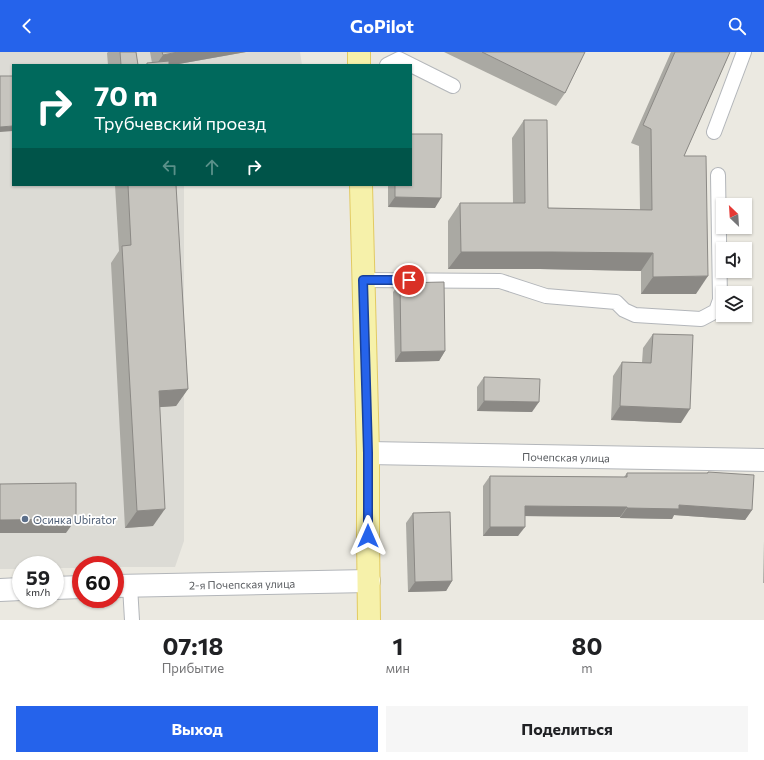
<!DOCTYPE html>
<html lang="ru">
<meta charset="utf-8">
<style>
body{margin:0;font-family:Commissioner,sans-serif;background:#f6f6f6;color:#202124;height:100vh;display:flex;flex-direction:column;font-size:15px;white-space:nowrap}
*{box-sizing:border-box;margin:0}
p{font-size:13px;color:#757577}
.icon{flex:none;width:22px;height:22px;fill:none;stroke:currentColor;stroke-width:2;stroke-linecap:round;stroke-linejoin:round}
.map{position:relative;height:568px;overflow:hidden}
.sheet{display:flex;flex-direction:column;background:#fff;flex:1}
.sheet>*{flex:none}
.hud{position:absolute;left:12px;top:12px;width:400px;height:122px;border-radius:0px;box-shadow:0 1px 3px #0004;background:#00695c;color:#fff;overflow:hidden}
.needle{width:26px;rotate:335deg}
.controls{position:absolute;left:716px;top:146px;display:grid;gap:8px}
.controls a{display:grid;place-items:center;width:36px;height:36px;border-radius:0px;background:#fff;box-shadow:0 1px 3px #0004;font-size:20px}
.speed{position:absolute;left:12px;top:504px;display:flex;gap:8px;font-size:20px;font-weight:700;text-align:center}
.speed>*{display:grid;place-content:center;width:52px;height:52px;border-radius:50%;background:#fff;box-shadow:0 1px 3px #0004;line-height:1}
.speed small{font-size:10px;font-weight:400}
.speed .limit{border:6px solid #d22;background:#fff;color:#111}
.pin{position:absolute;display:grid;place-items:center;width:34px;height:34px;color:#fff;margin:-17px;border:2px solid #fff;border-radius:50%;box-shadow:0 1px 4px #0007}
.me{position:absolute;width:44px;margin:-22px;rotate:0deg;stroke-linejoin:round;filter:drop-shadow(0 0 3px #0008)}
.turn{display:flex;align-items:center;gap:14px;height:84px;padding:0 16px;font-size:18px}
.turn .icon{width:52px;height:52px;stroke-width:2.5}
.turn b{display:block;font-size:28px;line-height:34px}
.lanes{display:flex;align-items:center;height:38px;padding:0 16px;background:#0003;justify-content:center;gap:20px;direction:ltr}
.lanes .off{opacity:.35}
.eta{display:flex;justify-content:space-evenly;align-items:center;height:68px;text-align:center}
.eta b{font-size:24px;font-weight:700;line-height:28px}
.button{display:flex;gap:8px;margin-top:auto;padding:8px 16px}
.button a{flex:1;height:46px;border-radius:0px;background:#2563eb;color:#fff;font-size:16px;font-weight:700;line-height:46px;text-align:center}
.button a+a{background:#f6f6f6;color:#202124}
header{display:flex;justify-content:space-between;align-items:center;height:52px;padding:0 16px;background:#2563eb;color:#fff;font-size:18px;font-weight:700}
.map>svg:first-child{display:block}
.industrial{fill:#dcdbd5}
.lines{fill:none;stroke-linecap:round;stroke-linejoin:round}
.service-casing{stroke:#b3b6ba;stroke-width:16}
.minor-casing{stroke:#b3b6ba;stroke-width:24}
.primary-casing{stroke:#e2ca62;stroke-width:24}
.service{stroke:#fff;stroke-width:14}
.minor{stroke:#fff;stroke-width:22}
.primary{stroke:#f6f1aa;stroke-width:22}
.wall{fill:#aaa9a3}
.shaded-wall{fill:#8b8985}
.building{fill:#c6c4be;stroke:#8b8985}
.route-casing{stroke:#184099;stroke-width:10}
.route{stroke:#2563eb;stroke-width:7}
.service-dot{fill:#5c6f8a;stroke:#fff;stroke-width:1.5}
.labels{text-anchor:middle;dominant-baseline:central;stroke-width:3.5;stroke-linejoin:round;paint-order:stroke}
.street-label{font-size:11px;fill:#595c60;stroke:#fff}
.service-label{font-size:11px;fill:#4e5e75;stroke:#fff;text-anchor:start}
</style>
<header><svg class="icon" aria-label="back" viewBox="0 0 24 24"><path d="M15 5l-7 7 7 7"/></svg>GoPilot<svg class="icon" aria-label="search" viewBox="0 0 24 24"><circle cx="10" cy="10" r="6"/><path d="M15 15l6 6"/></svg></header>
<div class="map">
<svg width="764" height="568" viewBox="0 0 764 568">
<rect width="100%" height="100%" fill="#ebe9e1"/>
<!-- industrial -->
<polygon class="industrial" points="0,0 300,0 302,13 13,13 13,133 184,133 184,489 175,515 115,515 115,513 81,513 81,516 55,516 55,513 21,513 21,517 0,517"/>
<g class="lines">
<defs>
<g id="service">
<polyline points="387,13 399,7 453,34"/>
<polyline points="714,80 744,0"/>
<polyline points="363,228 500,229 546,244 616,250 624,258 635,263 701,267 716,259 720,248 718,123"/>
<polyline points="130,534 132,568"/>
</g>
<g id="minor">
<polyline points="368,401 764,408"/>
<polyline points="115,534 369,529"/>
<polyline points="55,536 81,535"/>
<polyline points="0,538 21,537"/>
</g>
<g id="primary">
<polyline points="359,0 359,13"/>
<polyline points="361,133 368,401 368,484 369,568"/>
</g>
</defs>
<!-- service casing -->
<use href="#service" class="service-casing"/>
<!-- minor casing -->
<use href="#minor" class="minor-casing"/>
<!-- primary casing -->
<use href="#primary" class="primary-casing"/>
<!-- service -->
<use href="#service" class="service"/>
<!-- minor -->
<use href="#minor" class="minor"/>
<!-- primary -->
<use href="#primary" class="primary"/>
</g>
<!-- wall -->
<g class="wall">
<polygon points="108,0 136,0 138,13 108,13 107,1"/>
<polygon points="150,0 246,0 173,13 146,13 147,11 152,11"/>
<polygon points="444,0 585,0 565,41 556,54"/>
<polygon points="671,0 730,0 684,104 696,242 641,242 641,219 540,217 448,217 448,169 460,151 513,151 512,86 524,68 548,156 640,158 639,94 631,91"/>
<polygon points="115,133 176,133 188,337 176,354 159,355 153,474 125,476 111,211 119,199"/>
<polygon points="388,133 411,133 435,156 388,155"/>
<polygon points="400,231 445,299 439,309 395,310 393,240"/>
<polygon points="653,282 681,371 611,368 613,324 622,310 642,311 643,296"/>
<polygon points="484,325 532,360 477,359 477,335"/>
<polygon points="708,420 752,458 745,468 674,463 672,467 620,466 620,465 525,464 518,484 483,484 483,434 490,424 624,425 627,421 707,421"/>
<polygon points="413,461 452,529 446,539 408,540 406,471"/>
<polygon points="764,489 764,531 763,531"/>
</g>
<!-- shaded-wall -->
<g class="shaded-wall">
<polygon points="178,0 246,0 173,13 156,13 163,3"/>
<polygon points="13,74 13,79 0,80 0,75"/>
<polygon points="395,145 441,146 435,156 388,155"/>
<polygon points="461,200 552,200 653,201 641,219 540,217 448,217"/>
<polygon points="708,224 696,242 641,242 653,225"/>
<polygon points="445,299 439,309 395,310 401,300"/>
<polygon points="188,337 176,354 147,356 159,339"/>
<polygon points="484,349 539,350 532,360 477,359"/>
<polygon points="620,354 690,357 681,371 611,368"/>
<polygon points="679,453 752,458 745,468 674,463 672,467 620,466 627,456"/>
<polygon points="525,454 627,455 620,465 518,464"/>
<polygon points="165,457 153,474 125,476 137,459"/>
<polygon points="76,467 66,481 0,481 0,468"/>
<polygon points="490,475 525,475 518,484 483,484"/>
<polygon points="452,529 446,539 408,540 415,530"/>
</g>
<!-- building -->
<g class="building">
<polygon points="120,0 136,0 138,13 121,13"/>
<polygon points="162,0 178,0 163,3"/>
<polygon points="482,0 585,0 565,41"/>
<polygon points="675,0 730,0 684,104 706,104 708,224 653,225 653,201 552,200 461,200 460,151 525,151 524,68 547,68 548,156 652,158 651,77 643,73"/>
<polygon points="169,9 169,13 147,13 147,11"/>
<polygon points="0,24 13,24 13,74 0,75"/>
<polygon points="411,82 442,82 441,146 395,145 395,133 411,133"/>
<polygon points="128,133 176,133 188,337 159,339 165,457 137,459 122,194 131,193"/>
<polygon points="444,230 445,299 401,300 400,231"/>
<polygon points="653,282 693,283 690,357 620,354 622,310 651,311"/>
<polygon points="484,325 540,327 539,350 484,349"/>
<polygon points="708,420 754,423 752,458 679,453 679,457 627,456 627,455 525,454 525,475 490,475 490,424 627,425 627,421 708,421"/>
<polygon points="76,431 76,467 0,468 0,432"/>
<polygon points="450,460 452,529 415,530 413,461"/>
</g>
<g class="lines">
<defs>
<polyline id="route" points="368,484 368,401 363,228 409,228"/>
</defs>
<!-- route casing -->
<use href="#route" class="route-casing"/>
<!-- route -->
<use href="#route" class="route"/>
</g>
<!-- markers -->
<circle class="service-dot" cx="25" cy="467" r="4"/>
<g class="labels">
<!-- street labels -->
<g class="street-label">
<text transform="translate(566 405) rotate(1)">Почепская улица</text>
<text transform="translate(242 532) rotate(-1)">2-я Почепская улица</text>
</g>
<!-- service labels -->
<g class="service-label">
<text x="33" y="467">Осинка Ubirator</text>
</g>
</g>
</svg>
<div class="controls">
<a><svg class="needle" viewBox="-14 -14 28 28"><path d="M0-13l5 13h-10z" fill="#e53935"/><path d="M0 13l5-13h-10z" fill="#757577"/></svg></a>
<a><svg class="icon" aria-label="sound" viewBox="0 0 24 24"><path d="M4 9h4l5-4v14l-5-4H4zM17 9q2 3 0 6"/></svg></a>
<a><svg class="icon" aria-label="layers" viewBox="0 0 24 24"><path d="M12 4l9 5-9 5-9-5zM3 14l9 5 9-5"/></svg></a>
</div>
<div class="speed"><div>59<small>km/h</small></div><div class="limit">60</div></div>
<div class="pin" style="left:409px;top:228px;background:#d93025"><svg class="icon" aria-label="arrive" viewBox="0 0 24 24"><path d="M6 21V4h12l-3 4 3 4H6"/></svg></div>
<svg class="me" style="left:368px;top:484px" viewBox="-20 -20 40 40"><path d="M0-17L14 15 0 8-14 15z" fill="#2563eb" stroke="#fff" stroke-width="4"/></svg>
<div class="hud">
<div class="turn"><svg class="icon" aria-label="right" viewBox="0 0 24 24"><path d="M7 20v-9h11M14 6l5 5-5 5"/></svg><div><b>70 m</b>Трубчевский проезд</div></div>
<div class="lanes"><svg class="icon off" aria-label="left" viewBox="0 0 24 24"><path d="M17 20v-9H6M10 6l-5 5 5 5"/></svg><svg class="icon off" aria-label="ahead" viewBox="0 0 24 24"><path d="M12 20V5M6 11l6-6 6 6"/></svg><svg class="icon" aria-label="right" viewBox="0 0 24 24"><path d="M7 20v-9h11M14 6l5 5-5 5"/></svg></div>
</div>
</div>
<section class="sheet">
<div class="eta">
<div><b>07:18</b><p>Прибытие</p></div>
<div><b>1</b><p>мин</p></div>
<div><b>80</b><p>m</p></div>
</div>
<div class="button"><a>Выход</a><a>Поделиться</a></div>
</section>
